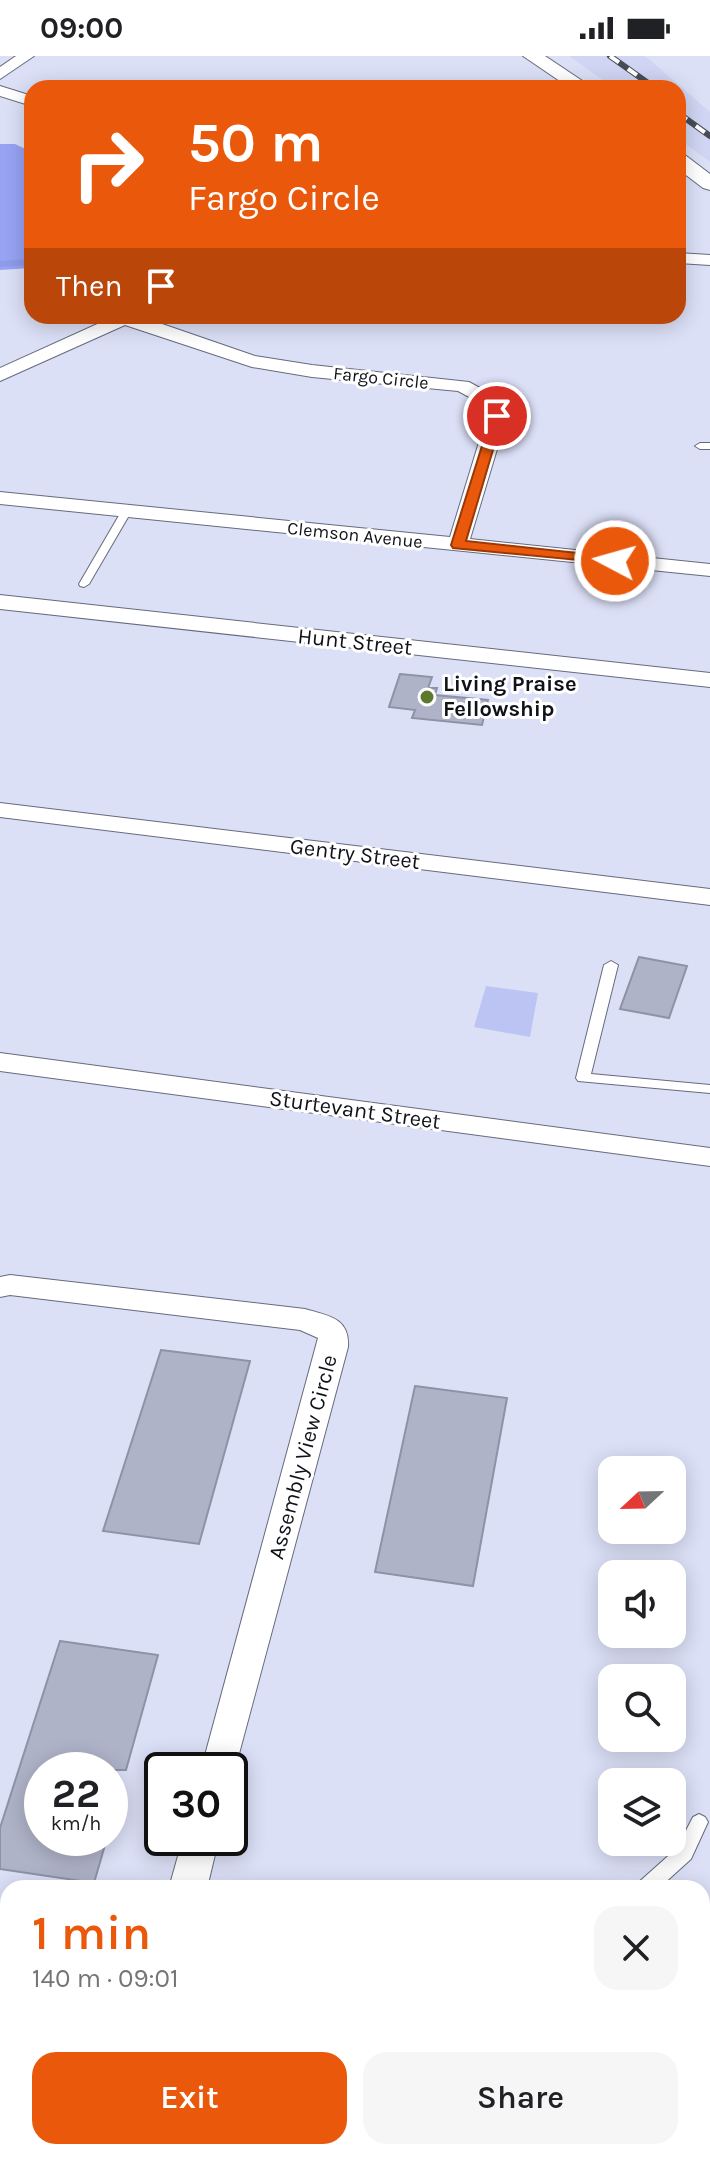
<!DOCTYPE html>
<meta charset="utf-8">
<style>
body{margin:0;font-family:Karla,sans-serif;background:#f6f6f6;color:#202124;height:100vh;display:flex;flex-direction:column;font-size:30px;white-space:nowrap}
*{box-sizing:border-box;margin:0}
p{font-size:26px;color:#757577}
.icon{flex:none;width:44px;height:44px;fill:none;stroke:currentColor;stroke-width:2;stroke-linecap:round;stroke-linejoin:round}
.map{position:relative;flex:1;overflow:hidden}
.details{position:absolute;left:0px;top:1824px;width:710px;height:280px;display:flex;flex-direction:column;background:#fff;border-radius:24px 24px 0 0;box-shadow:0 4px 20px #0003}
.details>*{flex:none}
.banner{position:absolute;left:24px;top:24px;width:662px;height:244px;border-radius:24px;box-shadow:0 4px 20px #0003;background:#ea580c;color:#fff;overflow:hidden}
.needle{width:52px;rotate:248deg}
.tools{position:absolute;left:598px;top:1400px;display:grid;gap:16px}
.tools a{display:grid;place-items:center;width:88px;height:88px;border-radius:16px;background:#fff;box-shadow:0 4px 20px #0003;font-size:40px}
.speed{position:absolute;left:24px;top:1696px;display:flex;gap:16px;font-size:40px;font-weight:700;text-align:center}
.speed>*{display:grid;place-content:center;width:104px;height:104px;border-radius:50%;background:#fff;box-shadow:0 4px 20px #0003;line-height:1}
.speed small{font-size:20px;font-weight:400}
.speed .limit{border:4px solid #111;border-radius:12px;background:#fff;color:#111}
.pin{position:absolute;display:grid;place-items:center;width:68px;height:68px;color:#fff;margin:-34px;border:4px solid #fff;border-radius:50%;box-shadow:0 2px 8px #0007}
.me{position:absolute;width:88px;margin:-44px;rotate:276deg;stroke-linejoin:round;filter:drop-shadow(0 0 6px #0008)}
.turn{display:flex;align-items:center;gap:28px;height:168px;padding:0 32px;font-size:36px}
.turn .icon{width:104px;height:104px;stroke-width:2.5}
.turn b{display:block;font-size:56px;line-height:68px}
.then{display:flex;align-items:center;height:76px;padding:0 32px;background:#0003;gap:16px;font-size:30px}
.round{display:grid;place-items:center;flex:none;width:84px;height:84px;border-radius:24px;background:#f6f6f6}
.headline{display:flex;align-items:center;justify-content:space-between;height:136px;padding:0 32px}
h1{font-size:48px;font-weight:600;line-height:60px;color:#ea580c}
.primary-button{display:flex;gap:16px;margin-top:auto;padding:16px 32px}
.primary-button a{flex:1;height:92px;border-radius:24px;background:#ea580c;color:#fff;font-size:32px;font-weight:600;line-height:92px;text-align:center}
.primary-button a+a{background:#f6f6f6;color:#202124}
.status{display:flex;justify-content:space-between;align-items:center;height:56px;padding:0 40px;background:#fff;direction:ltr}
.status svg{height:22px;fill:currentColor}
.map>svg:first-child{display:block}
.built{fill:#cfd5f2}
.green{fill:#bbc4f3}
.forest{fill:#97a3f3}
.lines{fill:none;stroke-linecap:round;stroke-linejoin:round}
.stream{stroke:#8f9ae9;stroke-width:6}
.building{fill:#afb3c8;stroke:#8e92a7;stroke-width:2}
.service-casing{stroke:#666a7d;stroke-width:2}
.minor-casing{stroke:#666a7d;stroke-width:2}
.tertiary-casing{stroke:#666a7d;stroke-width:2}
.service{fill:#fff;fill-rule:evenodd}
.minor{fill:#fff;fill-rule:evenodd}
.tertiary{fill:#fff;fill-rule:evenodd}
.rail-casing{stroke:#494c57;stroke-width:6}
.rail{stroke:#fff;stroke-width:4;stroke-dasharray:11;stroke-linecap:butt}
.route{fill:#ea580c;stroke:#983908;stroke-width:2}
.poi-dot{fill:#5d792e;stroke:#fff;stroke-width:3}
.labels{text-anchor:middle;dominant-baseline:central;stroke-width:6;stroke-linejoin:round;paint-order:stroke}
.far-street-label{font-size:18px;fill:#101219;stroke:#fff}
.street-label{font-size:22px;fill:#101219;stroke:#fff}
.poi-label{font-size:22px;font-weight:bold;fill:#101219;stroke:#fff;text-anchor:start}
</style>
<div class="status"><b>09:00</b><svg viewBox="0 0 49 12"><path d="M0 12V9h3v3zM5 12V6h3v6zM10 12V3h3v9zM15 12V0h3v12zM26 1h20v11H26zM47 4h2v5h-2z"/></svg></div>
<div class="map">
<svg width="710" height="2104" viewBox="0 0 710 2104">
<rect width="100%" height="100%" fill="#dce0f7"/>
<!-- built -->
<polygon class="built" points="569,0 644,0 650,4 710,56 710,106 678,82 678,32 614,32"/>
<!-- green -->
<polygon class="green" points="486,930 538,937 530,981 474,971"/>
<!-- forest -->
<polygon class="forest" points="0,88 15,88 32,96 32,212 0,214"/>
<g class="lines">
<!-- stream -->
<polyline class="stream" points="0,208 32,206"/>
</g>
<!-- building -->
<g class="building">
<polygon points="400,618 432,621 428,632 437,632 435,639 488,644 482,669 412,662 415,654 389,651"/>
<polygon points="639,901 687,910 669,962 620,953"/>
<polygon points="161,1294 250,1305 199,1488 103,1475"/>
<polygon points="415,1330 507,1342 473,1530 375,1516"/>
<polygon points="60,1585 158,1599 126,1714 42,1714 42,1782 107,1782 94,1827 0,1813 0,1772"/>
</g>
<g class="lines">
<defs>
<g id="service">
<polygon points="710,387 710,393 700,393 695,390 700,387"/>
<polygon points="126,453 131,456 89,528 84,531 80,530 79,528 121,456"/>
<polygon points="611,905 618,909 591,1018 710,1029 710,1037 578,1025 576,1022 604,909"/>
<polygon points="699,1758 705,1761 708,1766 691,1803 659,1832 637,1832 639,1826 677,1792 693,1761"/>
<polygon points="702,1950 710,1954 710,1973 702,1969"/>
</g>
<g id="minor">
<polygon points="16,0 34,0 0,23 0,11"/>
<polygon points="0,30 32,40 32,50 0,40"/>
<polygon points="678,197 710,199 710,209 678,207"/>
<polygon points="115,260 139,260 255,300 312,309 469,326 502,344 507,360 470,483 710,508 710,520 0,448 0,436 450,481 487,360 486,350 458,335 312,321 252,311 125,269 0,325 0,312"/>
<polygon points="0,539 710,617 710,631 0,553"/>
<polygon points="0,747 710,833 710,849 0,761"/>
<polygon points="0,997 710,1092 710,1110 0,1015"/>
<path d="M10 1219 305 1253C329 1260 350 1262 348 1291L232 1724 230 1714H201L318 1282 300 1274 10 1239 0 1241V1221Z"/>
<polygon points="183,1782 219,1782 207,1832 169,1832"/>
<polygon points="702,2023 710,2024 710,2060 702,2059"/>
<polygon points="76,2096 123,2096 120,2104 73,2104"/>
</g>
<g id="tertiary">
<polygon points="523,0 545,0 593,32 570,32"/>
<polygon points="678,97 685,99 710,118 710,134 703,132 678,113"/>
</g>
</defs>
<!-- service casing -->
<use href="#service" class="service-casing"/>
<!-- minor casing -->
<use href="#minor" class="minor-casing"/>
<!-- tertiary casing -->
<use href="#tertiary" class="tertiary-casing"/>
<!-- service -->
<use href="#service" class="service"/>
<!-- minor -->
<use href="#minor" class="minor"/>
<!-- tertiary -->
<use href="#tertiary" class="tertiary"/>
<defs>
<g id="rail">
<polyline points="610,0 655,32"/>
<polyline points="678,57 710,80"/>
</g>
</defs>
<!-- rail casing -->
<use href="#rail" class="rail-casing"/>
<!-- rail -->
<use href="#rail" class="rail"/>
</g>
<!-- route -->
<polygon class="route" points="492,358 503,360 466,485 615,501 620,502 620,508 453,492 451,489"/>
<!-- markers -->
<circle class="poi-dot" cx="427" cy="641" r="8"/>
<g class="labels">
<!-- far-street labels -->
<g class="far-street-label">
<text transform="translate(381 322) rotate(6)">Fargo Circle</text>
<text transform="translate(355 479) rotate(6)">Clemson Avenue</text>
</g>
<!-- street labels -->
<g class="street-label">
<text transform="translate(355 586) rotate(6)">Hunt Street</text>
<text transform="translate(355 798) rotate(7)">Gentry Street</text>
<text transform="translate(355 1054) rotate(8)">Sturtevant Street</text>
<text transform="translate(303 1401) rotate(-75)">Assembly View Circle</text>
</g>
<!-- poi labels -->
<g class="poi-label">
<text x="443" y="628">Living Praise<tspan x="443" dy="25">Fellowship</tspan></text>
</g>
</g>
</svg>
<div class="tools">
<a><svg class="needle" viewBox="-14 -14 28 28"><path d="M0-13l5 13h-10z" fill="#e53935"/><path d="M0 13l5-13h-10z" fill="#757577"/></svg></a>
<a><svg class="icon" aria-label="sound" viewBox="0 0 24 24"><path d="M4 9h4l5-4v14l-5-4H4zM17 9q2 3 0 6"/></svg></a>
<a><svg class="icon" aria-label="search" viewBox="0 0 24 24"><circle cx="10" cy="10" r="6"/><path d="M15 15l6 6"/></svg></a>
<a><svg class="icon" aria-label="layers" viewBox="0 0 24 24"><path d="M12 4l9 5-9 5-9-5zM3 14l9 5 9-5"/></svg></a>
</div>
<div class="speed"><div>22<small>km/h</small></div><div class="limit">30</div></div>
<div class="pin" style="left:497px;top:360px;background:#d93025"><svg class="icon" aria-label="arrive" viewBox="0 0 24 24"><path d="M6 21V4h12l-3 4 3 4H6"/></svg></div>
<svg class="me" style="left:615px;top:505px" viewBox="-20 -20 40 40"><circle r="17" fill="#ea580c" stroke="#fff" stroke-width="3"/><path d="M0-11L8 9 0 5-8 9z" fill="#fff"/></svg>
<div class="banner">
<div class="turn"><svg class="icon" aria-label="right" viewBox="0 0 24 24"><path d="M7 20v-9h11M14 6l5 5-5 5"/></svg><div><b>50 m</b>Fargo Circle</div></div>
<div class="then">Then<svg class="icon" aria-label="arrive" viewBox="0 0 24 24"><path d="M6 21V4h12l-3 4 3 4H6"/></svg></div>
</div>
<section class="details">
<div class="headline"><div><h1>1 min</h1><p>140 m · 09:01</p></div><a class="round"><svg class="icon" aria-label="close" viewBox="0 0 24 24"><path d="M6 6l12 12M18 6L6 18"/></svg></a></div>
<div class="primary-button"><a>Exit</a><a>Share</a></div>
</section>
</div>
